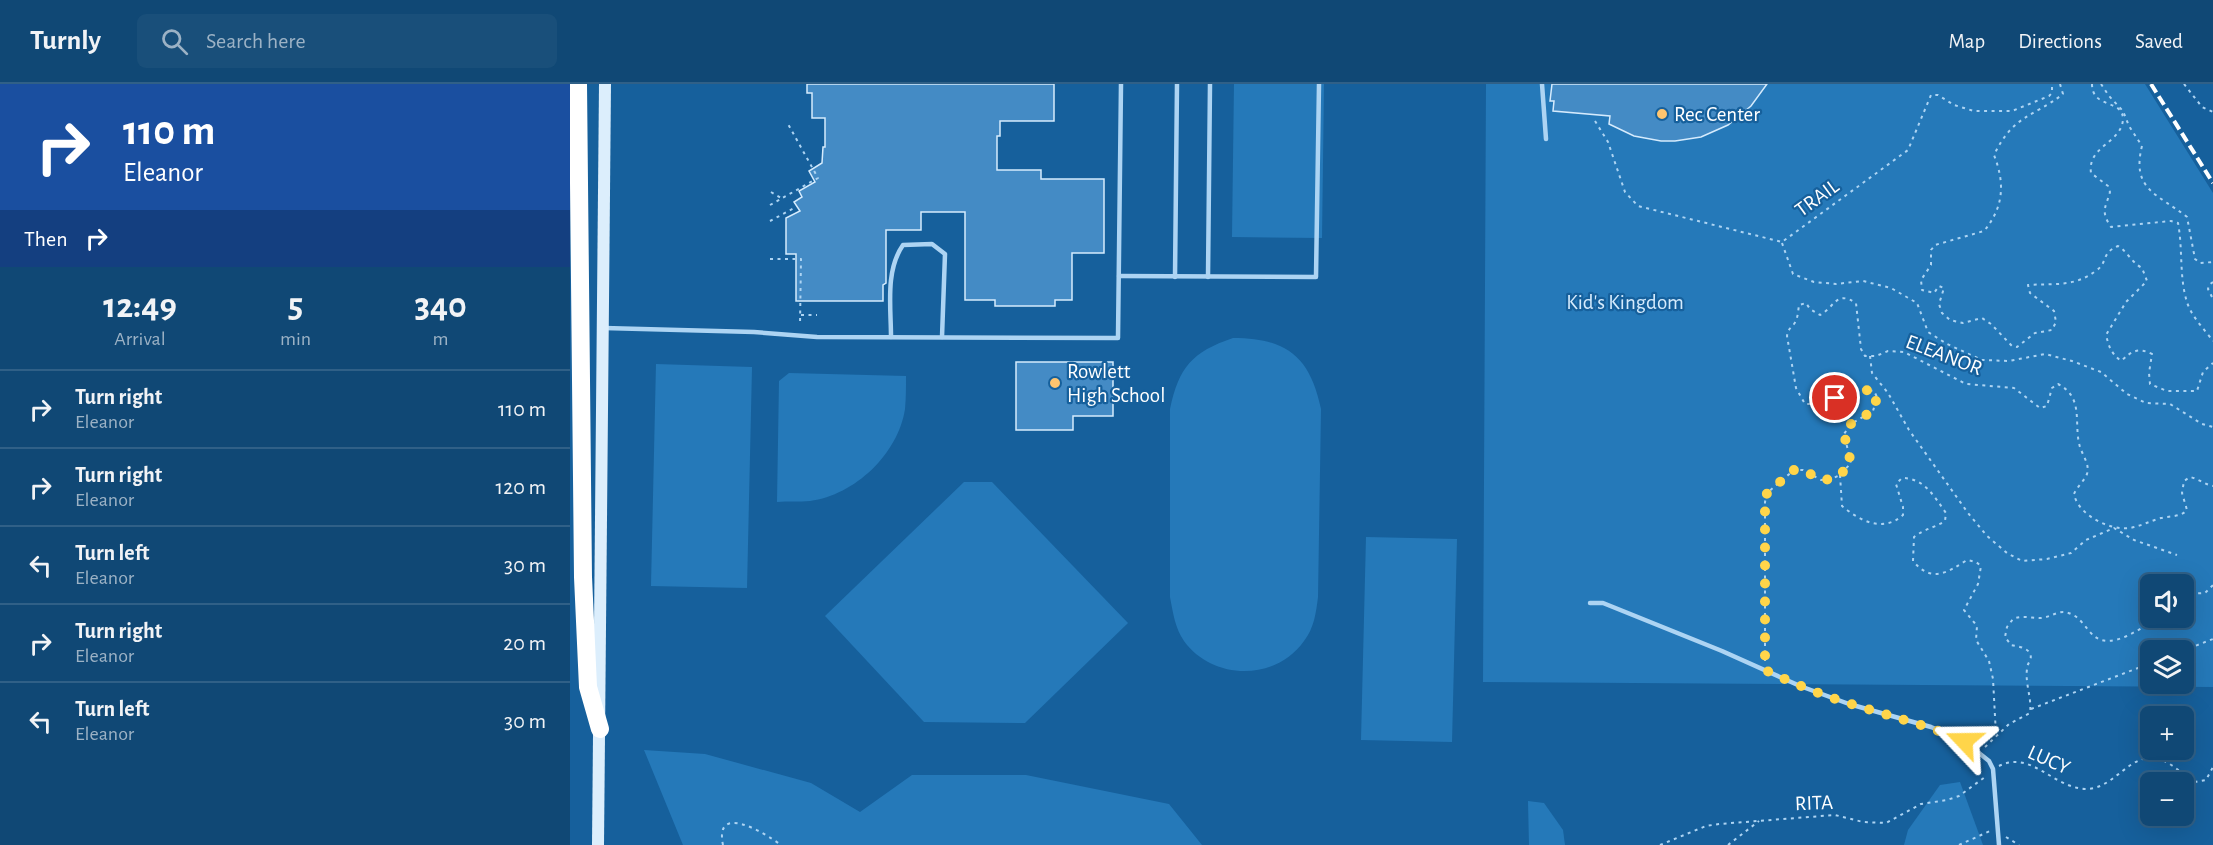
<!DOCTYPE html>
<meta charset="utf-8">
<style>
body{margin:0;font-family:"Alegreya Sans",sans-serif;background:#194f7a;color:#f1f3f6;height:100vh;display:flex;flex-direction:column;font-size:22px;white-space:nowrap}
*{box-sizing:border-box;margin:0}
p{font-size:20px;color:#9cb2c5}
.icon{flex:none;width:33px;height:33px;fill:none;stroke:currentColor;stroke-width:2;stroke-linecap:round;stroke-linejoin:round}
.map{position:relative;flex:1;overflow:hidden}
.panel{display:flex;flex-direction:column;background:#104875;width:570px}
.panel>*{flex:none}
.hud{background:#1a4fa0;color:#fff;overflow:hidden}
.buttons{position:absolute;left:1570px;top:490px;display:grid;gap:12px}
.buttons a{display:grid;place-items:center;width:54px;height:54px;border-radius:9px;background:#104875;box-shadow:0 6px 24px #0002,0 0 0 2px #306087;font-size:30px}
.pin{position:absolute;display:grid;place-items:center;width:51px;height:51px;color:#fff;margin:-26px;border:3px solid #fff;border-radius:50%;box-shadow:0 2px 6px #0007}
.me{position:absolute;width:66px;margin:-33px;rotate:293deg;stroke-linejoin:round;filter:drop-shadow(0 0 4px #0008)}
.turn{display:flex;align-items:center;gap:21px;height:126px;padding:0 24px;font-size:27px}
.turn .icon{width:78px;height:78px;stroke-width:2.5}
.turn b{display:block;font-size:42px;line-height:51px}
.then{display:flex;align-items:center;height:57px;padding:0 24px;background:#0003;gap:12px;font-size:22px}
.eta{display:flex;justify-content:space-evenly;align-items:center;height:102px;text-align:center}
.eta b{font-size:36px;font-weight:700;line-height:42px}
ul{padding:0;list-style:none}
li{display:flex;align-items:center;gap:18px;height:78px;padding:0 24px;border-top:2px solid #306087}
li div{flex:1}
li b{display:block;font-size:22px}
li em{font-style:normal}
header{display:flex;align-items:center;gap:36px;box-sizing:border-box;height:84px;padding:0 30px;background:#104875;border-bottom:2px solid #306087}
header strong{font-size:28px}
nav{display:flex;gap:33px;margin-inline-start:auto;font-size:21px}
.search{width:420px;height:54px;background:#194f7a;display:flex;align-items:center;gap:15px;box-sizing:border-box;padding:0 21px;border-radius:9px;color:#9cb2c5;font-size:22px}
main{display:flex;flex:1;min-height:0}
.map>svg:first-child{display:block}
.green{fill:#2579b9;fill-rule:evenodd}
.building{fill:#448bc5;stroke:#d5ebfd;stroke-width:1.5}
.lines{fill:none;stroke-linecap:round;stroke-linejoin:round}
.path{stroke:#add4f3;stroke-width:2;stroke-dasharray:3 4.5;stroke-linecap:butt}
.lane{stroke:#add4f3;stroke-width:4.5}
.secondary{stroke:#dceefc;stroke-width:12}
.highway{stroke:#fff;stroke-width:18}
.rail{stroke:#fff;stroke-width:4;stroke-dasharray:10 4.5;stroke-linecap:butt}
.route{stroke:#ffd54a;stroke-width:10;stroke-dasharray:0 18}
.poi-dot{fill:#ffc56f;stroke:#16609c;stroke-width:2}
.labels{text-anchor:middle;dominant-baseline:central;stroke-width:4.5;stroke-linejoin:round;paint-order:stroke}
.poi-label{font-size:21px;fill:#fff;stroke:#16609c;text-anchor:start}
.street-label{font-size:21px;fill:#fff;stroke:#16609c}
.park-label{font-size:21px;fill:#d5ebfd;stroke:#16609c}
</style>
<header>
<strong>Turnly</strong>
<div class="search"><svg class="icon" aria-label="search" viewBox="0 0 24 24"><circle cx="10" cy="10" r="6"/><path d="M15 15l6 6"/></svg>Search here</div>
<nav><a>Map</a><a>Directions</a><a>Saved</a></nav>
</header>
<main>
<section class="panel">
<div class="hud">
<div class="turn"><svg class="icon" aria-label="right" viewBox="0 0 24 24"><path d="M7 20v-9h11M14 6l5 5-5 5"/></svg><div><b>110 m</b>Eleanor</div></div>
<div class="then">Then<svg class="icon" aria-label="right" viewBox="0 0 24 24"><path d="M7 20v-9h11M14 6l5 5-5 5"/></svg></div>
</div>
<div class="eta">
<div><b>12:49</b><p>Arrival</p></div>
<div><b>5</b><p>min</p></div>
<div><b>340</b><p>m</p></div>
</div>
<ul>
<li><svg class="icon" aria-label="right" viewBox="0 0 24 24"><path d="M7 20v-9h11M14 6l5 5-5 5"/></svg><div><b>Turn right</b><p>Eleanor</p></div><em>110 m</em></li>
<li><svg class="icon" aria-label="right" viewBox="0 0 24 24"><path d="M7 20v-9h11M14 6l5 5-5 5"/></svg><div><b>Turn right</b><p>Eleanor</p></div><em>120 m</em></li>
<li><svg class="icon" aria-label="left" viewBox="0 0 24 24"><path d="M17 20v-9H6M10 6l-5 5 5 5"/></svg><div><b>Turn left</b><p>Eleanor</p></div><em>30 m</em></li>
<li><svg class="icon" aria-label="right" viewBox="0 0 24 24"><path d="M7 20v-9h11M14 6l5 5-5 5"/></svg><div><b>Turn right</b><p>Eleanor</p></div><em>20 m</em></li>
<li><svg class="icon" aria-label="left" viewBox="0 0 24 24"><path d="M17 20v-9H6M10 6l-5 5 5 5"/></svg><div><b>Turn left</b><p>Eleanor</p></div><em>30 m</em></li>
</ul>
</section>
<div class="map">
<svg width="1643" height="761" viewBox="0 0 1643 761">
<rect width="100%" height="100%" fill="#16609c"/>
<!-- green -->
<g class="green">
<polygon points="664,0 754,0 752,154 662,153"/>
<path d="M916 0H1575L1643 109V603L913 598ZM1581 501H1614V534H1581ZM1581 567H1614V600H1581Z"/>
<path d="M663 254C717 254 740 273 751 325L748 513C746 529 744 544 734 557 706 597 643 597 614 557 605 544 603 529 600 513V325C609 283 622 268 663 254Z"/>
<polygon points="86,280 182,283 177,504 81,502"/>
<path d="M219 289 336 292C336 303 336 314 335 325 328 370 285 411 240 417 229 418 218 417 207 418L209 297Z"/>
<polygon points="394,398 422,398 558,539 455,639 354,638 255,532"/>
<polygon points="796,453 887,455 882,658 791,656"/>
<polygon points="74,666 135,670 241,699 290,728 342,691 456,691 599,720 632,761 113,761"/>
<polygon points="1390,698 1413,761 1334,761 1338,746 1370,701"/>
<polygon points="958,717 974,719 993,746 995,761 959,761"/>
</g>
<!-- building -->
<g class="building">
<polygon points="237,0 484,0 484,37 430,37 430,52 427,52 427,86 471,86 471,95 534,95 534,169 502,169 502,216 485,216 485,222 425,222 425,216 395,216 395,128 351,128 351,146 316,146 316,199 313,201 313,217 226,217 226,170 216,170 216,134 230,127 224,118 232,113 229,107 245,98 239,87 252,79 253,63 255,63 255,34 242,34 242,9 237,9"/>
<polygon points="982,0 1197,0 1181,22 1158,41 1131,53 1105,57 1091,57 1064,52 1039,40 1040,32 983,27 984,17 980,17"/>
<polygon points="446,278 543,278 543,332 503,332 503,346 446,346"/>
</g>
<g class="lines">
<!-- path -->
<g class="path">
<path d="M1490 0 1493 10C1462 34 1444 30 1424 71 1435 99 1434 123 1414 147L1365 161 1361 166V181L1351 196 1352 206 1364 209 1369 202 1374 204 1369 220 1372 229 1380 236 1393 239 1412 234 1421 240 1442 262 1447 263 1465 249 1482 246 1486 238 1484 227 1460 209 1458 201C1483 199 1504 204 1527 186 1538 178 1531 169 1548 162 1558 168 1561 178 1572 184L1577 197 1556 218 1536 251C1539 263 1541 269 1551 277 1562 267 1568 263 1582 270L1579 289 1580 300 1597 307H1627L1633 288 1643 279"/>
<path d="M1522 0C1522 25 1553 15 1553 35 1552 59 1517 62 1521 89L1538 102 1540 108C1536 123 1530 127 1541 143L1601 137 1608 139C1613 165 1609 193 1617 218 1621 232 1635 246 1643 257"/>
<path d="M1531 0 1539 12 1553 27 1559 42 1572 62C1561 106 1588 110 1617 133L1625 175 1630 179 1643 178"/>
<polyline points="1614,0 1632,23 1643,28"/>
<polyline points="1025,37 1038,58 1055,108 1068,122 1212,158 1338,66 1361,11 1368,11 1384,21 1404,27 1442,27 1479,12 1482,9 1482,0"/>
<polyline points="201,108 211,114"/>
<polyline points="200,121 248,94 218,40"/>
<polyline points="200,137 226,123"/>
<polyline points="1212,159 1223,190 1244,198 1266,200 1293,197 1321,204 1347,219 1358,248 1377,260 1412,276 1439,277 1475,270 1502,277 1531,288 1557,310 1576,319 1600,320 1632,340 1643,343"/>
<polyline points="200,175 231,175 230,240"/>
<polyline points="1643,198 1639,201 1638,205 1643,215"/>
<polyline points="231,231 247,231"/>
<polyline points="1300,272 1302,289 1318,309 1339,346 1398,429 1417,452 1437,469 1452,477 1477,475 1501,469 1516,456 1544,444 1564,456 1607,471"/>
<path d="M1270 391 1272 422C1290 437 1313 449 1333 431V423L1326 400 1332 394C1354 394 1364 412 1376 429L1375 437C1364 444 1354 445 1344 453L1343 477C1361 499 1377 489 1397 476L1406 478 1411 482 1408 500 1394 526 1407 542 1406 556 1419 577 1423 595 1426 651"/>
<polyline points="1614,512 1616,510 1635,509 1643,501"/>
<polyline points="1612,567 1643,555"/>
<path d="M1195 577V418L1197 409 1224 386H1233L1251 396 1261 395 1270 391 1281 379 1274 350 1281 340 1303 327 1307 313 1304 307 1278 304 1272 306 1265 314 1252 320H1235L1226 304 1217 252C1218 245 1220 245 1224 240 1228 235 1228 227 1229 221L1236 219 1240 225 1250 231C1265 223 1266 206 1286 219L1291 265 1295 272H1306L1318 267 1334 268 1396 300 1444 304 1470 324 1477 322 1482 304 1488 300C1515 314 1503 340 1510 363 1513 372 1520 381 1517 390 1514 397 1507 403 1504 410 1508 431 1540 447 1560 444 1571 442 1580 437 1591 434 1600 432 1611 433 1617 426L1612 409 1614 397 1620 393C1629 395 1634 400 1643 402"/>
<polyline points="1461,625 1581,579"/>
<path d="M1415 663 1439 640 1460 629C1462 614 1455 600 1457 585 1457 578 1464 575 1459 568 1455 563 1446 562 1441 561L1435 553 1437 543 1443 535C1452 531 1461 534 1470 534 1481 534 1489 524 1501 530 1510 533 1517 546 1524 552 1542 567 1572 543 1588 534"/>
<path d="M1429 682C1461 666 1482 703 1515 705 1545 706 1560 666 1590 675 1603 680 1613 691 1625 698L1636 696 1643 683"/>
<polyline points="1436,753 1449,761"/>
<path d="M153 761C144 718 195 749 211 761"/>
<polyline points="1090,761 1136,742 1149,740 1265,731 1293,738 1316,739 1351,720 1377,716 1389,712 1415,693"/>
<polyline points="1158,761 1189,737"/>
<polyline points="1389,761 1420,747"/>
</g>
<!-- lane -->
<g class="lane">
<polyline points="972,0 976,55"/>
<polyline points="549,192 746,193 749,0"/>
<polyline points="605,193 607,0"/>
<polyline points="638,193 640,0"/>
<polyline points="34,244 184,248 247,253 548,254 551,0"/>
<path d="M321 253C321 223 315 187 333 161L362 160 375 170 372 253"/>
<polyline points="1020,519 1033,519 1152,567 1230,602 1279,620 1361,643 1394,657 1419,677 1423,685 1429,761"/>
</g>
<!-- secondary -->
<polyline class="secondary" points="28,761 35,0"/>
<!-- highway -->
<polyline class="highway" points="8,0 13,493 18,603 30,645"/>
<!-- rail -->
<polyline class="rail" points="1581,0 1643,99"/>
</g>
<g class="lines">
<!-- route -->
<path class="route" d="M1265 314 1272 306 1278 304 1304 307 1307 313 1303 327 1281 340 1274 350 1281 379 1270 391 1262 395 1251 396 1233 386H1224L1197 409 1195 418V586C1223 599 1251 611 1281 620 1319 632 1357 641 1394 657"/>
</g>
<!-- markers -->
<g class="poi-dot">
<circle cx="1092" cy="30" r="6"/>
<circle cx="485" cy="299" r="6"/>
</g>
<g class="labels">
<!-- poi labels -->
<g class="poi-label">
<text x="1104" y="30">Rec Center</text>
<text x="497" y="287">Rowlett<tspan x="497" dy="24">High School</tspan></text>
</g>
<!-- street labels -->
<g class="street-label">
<text transform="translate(1247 114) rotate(-36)">TRAIL</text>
<text transform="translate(1374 271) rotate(21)">ELEANOR</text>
<text transform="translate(1479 676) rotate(24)">LUCY</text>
<text transform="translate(1244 719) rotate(-2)">RITA</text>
</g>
<!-- park labels -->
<g class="park-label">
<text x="1055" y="218">Kid's Kingdom</text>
</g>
</g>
</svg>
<div class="buttons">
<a><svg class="icon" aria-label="sound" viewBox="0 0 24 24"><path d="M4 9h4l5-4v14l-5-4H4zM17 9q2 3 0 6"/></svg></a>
<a><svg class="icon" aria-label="layers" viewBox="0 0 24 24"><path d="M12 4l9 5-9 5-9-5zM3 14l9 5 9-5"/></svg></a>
<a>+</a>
<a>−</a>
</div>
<div class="pin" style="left:1265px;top:314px;background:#d93025"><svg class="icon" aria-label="arrive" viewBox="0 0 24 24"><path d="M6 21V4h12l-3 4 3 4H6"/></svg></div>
<svg class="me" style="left:1394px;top:657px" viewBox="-20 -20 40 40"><path d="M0-17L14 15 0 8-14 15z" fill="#ffd54a" stroke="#fff" stroke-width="4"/></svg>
</div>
</main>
